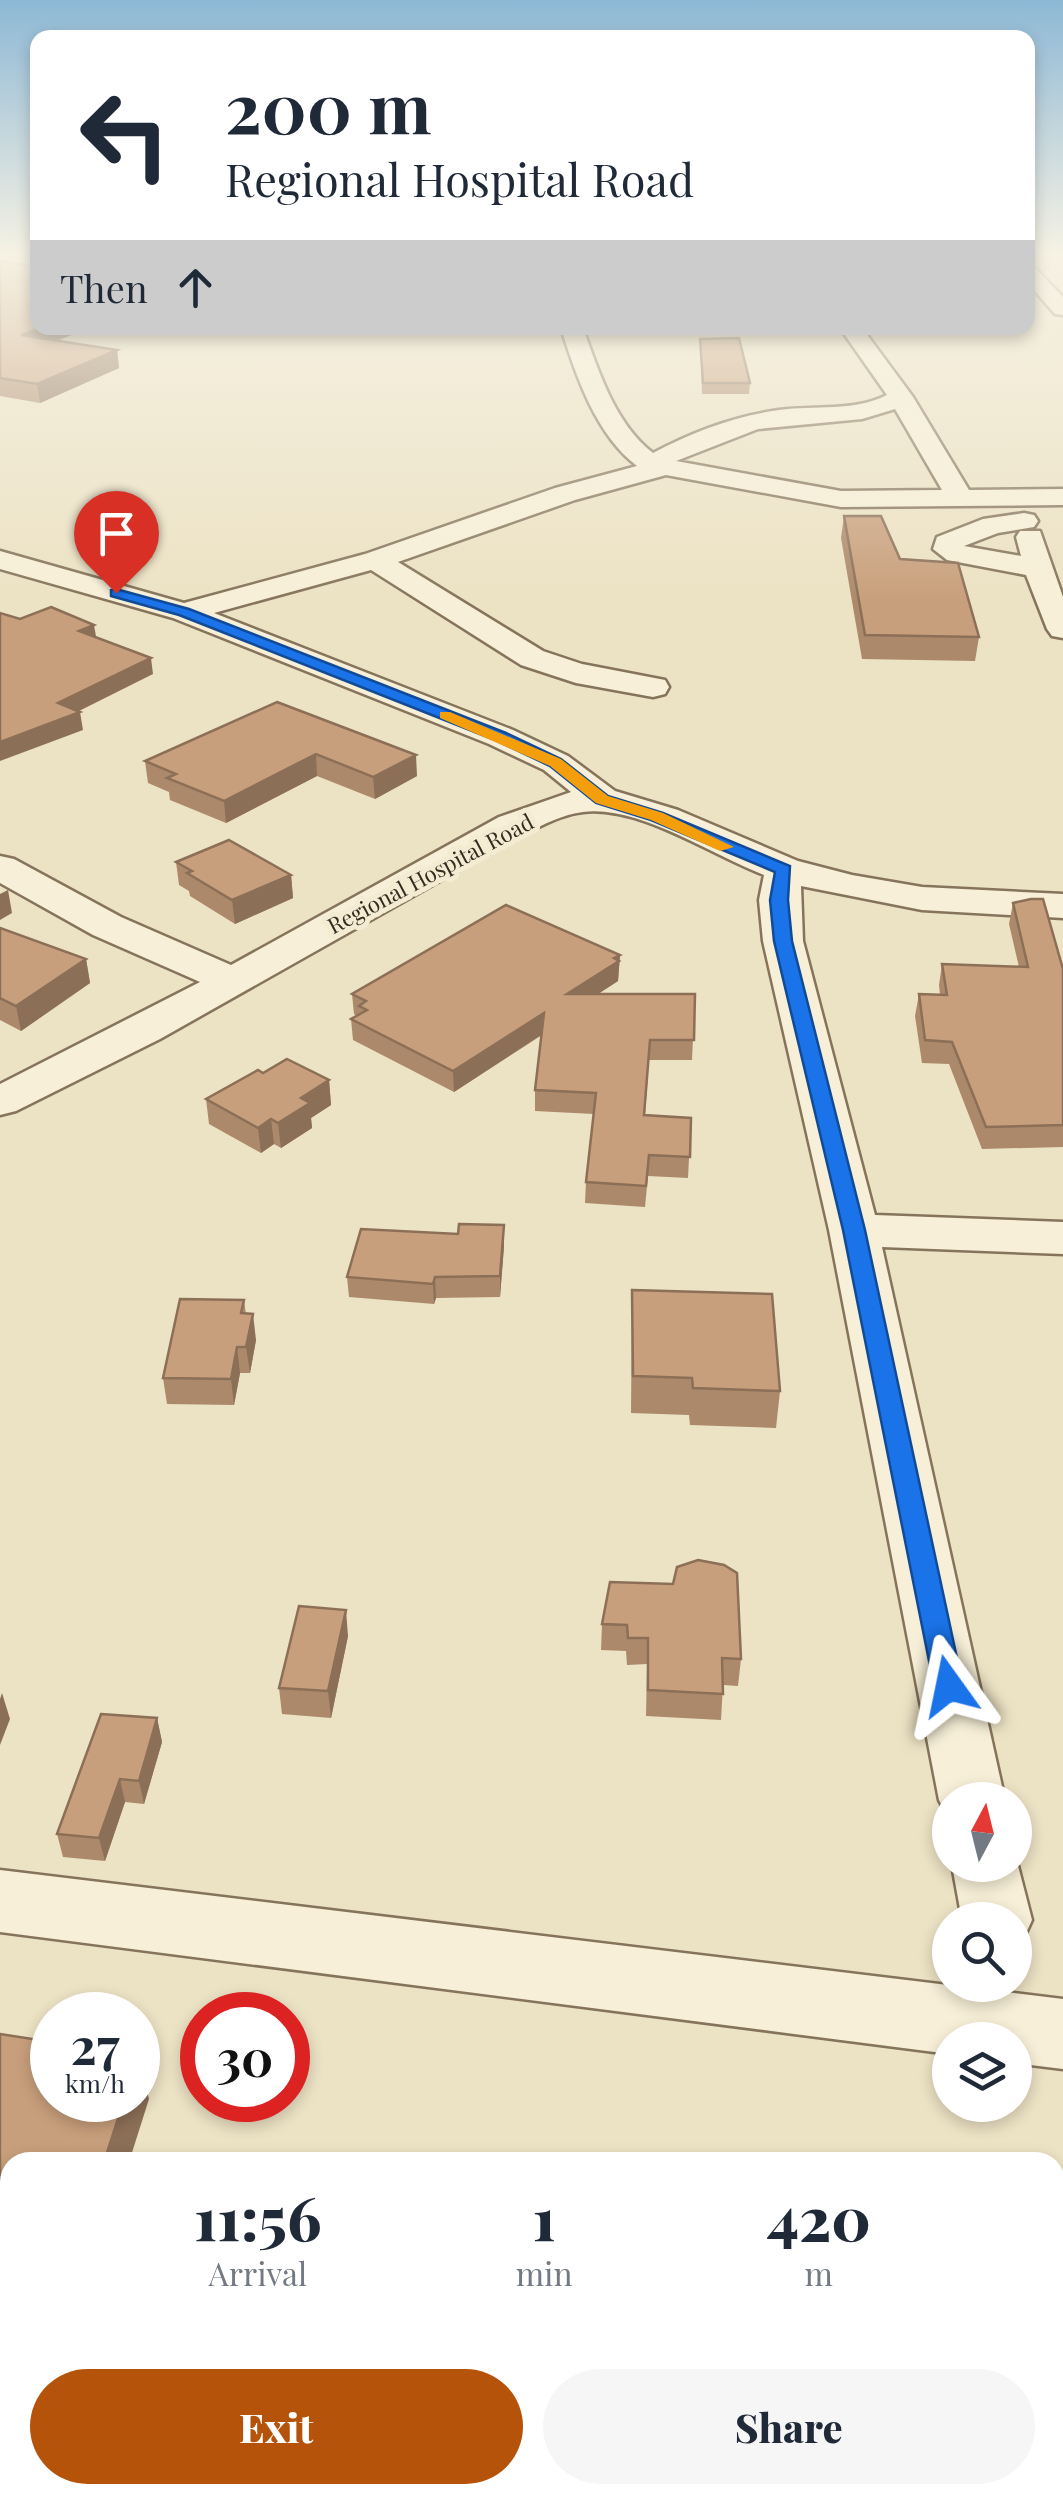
<!DOCTYPE html>
<style>
body{margin:0;font-family:"Playfair Display",serif;background:#f6f6f7;color:#1f2937;height:100vh;display:flex;flex-direction:column;font-size:38px;white-space:nowrap}
*{box-sizing:border-box;margin:0}
p{font-size:32px;color:#747a83}
.icon{flex:none;width:55px;height:55px;fill:none;stroke:currentColor;stroke-width:2;stroke-linecap:round;stroke-linejoin:round}
.map{position:relative;flex:1;overflow:hidden}
.panel{position:absolute;left:0px;top:2152px;width:1065px;height:352px;display:flex;flex-direction:column;background:#fff;border-radius:30px 30px 0 0;box-shadow:0 5px 15px #0003}
.panel>*{flex:none}
.hud{position:absolute;left:30px;top:30px;width:1005px;height:305px;border-radius:20px;box-shadow:0 5px 15px #0003;background:#fff;color:#1f2937;overflow:hidden}
.needle{width:65px;rotate:7deg}
.controls{position:absolute;left:932px;top:1782px;display:grid;gap:20px}
.controls a{display:grid;place-items:center;width:100px;height:100px;border-radius:50%;background:#fff;box-shadow:0 5px 15px #0003;font-size:50px}
.speed{position:absolute;left:30px;top:1992px;display:flex;gap:20px;font-size:50px;font-weight:700;text-align:center}
.speed>*{display:grid;place-content:center;width:130px;height:130px;border-radius:50%;background:#fff;box-shadow:0 5px 15px #0003;line-height:1}
.speed small{font-size:25px;font-weight:400}
.speed .limit{border:15px solid #d22;background:#fff;color:#111}
.pin{position:absolute;display:grid;place-items:center;width:85px;height:85px;color:#fff;margin:-102px -42px;border-radius:50% 50% 50% 0;rotate:-45deg;box-shadow:0 0 10px #0007}
.pin .icon{rotate:45deg}
.me{position:absolute;width:110px;margin:-55px;rotate:348deg;stroke-linejoin:round;filter:drop-shadow(0 0 8px #0008)}
.turn{display:flex;align-items:center;gap:35px;height:210px;padding:0 30px;font-size:45px}
.turn .icon{width:130px;height:130px;stroke-width:2.5}
.turn b{display:block;font-size:70px;line-height:85px}
.then{display:flex;align-items:center;height:95px;padding:0 30px;background:#0003;gap:20px;font-size:38px}
.eta{display:flex;justify-content:space-evenly;align-items:center;height:170px;text-align:center}
.eta b{font-size:60px;font-weight:800;line-height:70px}
.cta{display:flex;gap:20px;margin-top:auto;padding:20px 30px}
.cta a{flex:1;height:115px;border-radius:60px;background:#b45309;color:#fff;font-size:40px;font-weight:800;line-height:115px;text-align:center}
.cta a+a{background:#f6f6f7;color:#1f2937}
.map>svg:first-child{display:block}
.lines{fill:none;stroke-linecap:round;stroke-linejoin:round}
.minor-casing{stroke:#85745b;stroke-width:5}
.minor{fill:#f7efd7;fill-rule:evenodd}
.wall{fill:#ac896b}
.shaded-wall{fill:#8c6f57}
.building{fill:#c89f7c;stroke:#8c6f57;stroke-width:2.5}
.route{fill:#1a73e8;stroke:#114b97;stroke-width:2.5}
.slow{fill:#f59e0b}
.labels{text-anchor:middle;dominant-baseline:central;stroke-width:10;stroke-linejoin:round;paint-order:stroke}
.far-street-label{font-size:22px;fill:#362b1f;stroke:#f3ecd3}
</style>
<div class="map">
<svg width="1063" height="2503" viewBox="0 0 1063 2503">
<rect width="100%" height="100%" fill="#ece2c4"/>
<g class="lines">
<defs>
<g id="minor">
<polygon points="1028,266 1035,268 1063,297 1063,315 1055,314 1028,283"/>
<path d="M561 328H583C598 370 615 424 653 453 692 432 735 416 779 410 815 405 854 412 887 395L840 328H862L913 397 969 490 1063 489V505L841 507 666 475 575 500 398 562 543 651 582 664 665 680 669 687 665 694 653 697 576 683 521 665 371 570 214 613 513 730 568 756 615 791 678 810 798 861 852 875 922 887 1063 894V918L922 910 801 886 803 941 875 1215 1063 1222V1254L882 1247 1005 1800H950V1821L939 1800 829 1230 763 941 759 900 764 875C711 855 639 805 583 812 563 814 544 825 525 833L160 1039 16 1111 0 1115V1084L200 982 93 935 0 883V856L14 859 121 917 231 965 499 817 571 792 544 770 489 744 173 618 0 569V551L184 603 365 554 555 488 637 466C596 435 576 376 561 328ZM895 409 942 490 841 491 676 461 758 429 862 419Z"/>
<polygon points="1024,513 1034,515 1038,521 1034,527 998,533 964,546 1021,556 1016,537 1020,531 1040,531 1063,597 1063,638 1052,636 1047,629 1026,575 947,560 933,549 937,537 983,519"/>
<polygon points="1015,1854 1032,1920 1022,1942 1015,1945 1015,1920 962,1920 952,1865 1015,1865"/>
<polygon points="0,1870 1063,1999 1063,2069 1015,2063 1015,2040 950,2040 950,2054 0,1932"/>
</g>
</defs>
<!-- minor casing -->
<use href="#minor" class="minor-casing"/>
<!-- minor -->
<use href="#minor" class="minor"/>
</g>
<!-- wall -->
<g class="wall">
<polygon points="0,253 38,253 27,259 0,257"/>
<polygon points="0,261 90,328 56,341 117,350 119,368 40,403 0,396"/>
<polygon points="700,339 750,383 749,394 702,394"/>
<polygon points="844,516 900,559 979,637 975,661 862,659 841,538"/>
<polygon points="277,702 417,776 375,799 317,776 226,823 170,800 169,792 148,783 145,761"/>
<polygon points="176,862 291,875 293,898 235,924 190,896 189,891 179,885"/>
<polygon points="1013,903 1063,969 1063,1147 982,1149 949,1064 922,1063 915,1016 919,994 940,995 939,985 942,964 1019,967 1009,924"/>
<polygon points="0,928 86,959 90,983 21,1031 0,1020"/>
<polygon points="620,955 618,981 598,994 695,994 692,1060 649,1060 645,1115 691,1118 688,1178 648,1176 645,1207 585,1203 586,1182 594,1114 535,1111 535,1090 542,1035 454,1092 353,1040 351,1019 357,1016 354,1014 352,994"/>
<polygon points="263,1073 329,1080 331,1105 311,1118 312,1128 281,1148 274,1144 261,1153 209,1124 206,1099"/>
<polygon points="504,1225 504,1246 500,1297 436,1298 434,1304 349,1297 347,1277 458,1234"/>
<polygon points="632,1290 780,1391 776,1428 690,1425 689,1415 631,1413"/>
<polygon points="244,1300 246,1314 256,1340 250,1373 240,1373 234,1405 167,1404 163,1378"/>
<polygon points="610,1582 741,1659 738,1686 723,1685 721,1720 646,1716 647,1664 627,1665 626,1651 601,1650 602,1624"/>
<polygon points="348,1636 331,1718 282,1714 279,1688"/>
<polygon points="157,1718 162,1742 144,1804 125,1802 105,1861 63,1857 57,1834"/>
</g>
<!-- shaded-wall -->
<g class="shaded-wall">
<polygon points="26,253 38,253 38,256 27,259"/>
<polygon points="41,328 90,328 24,353 21,335"/>
<polygon points="117,350 119,368 40,403 37,384"/>
<polygon points="94,625 97,642 79,631"/>
<polygon points="151,658 153,674 63,719 80,712 83,730 0,761 0,742 58,703"/>
<polygon points="316,754 317,776 226,823 224,801"/>
<polygon points="416,755 417,776 375,799 373,777"/>
<polygon points="291,875 293,898 235,924 232,900"/>
<polygon points="8,890 12,913 0,920 0,894"/>
<polygon points="620,955 618,981 567,1014 567,994"/>
<polygon points="86,959 90,983 21,1031 16,1006"/>
<polygon points="544,1013 544,1033 454,1092 453,1071"/>
<polygon points="329,1080 331,1105 311,1118 312,1128 281,1148 278,1123 301,1098"/>
<polygon points="271,1119 274,1144 261,1153 258,1128"/>
<polygon points="504,1225 504,1246 500,1297 500,1276"/>
<polygon points="435,1277 436,1298 434,1304 433,1284"/>
<polygon points="253,1314 256,1340 250,1373 246,1347"/>
<polygon points="237,1347 240,1373 234,1405 231,1379"/>
<polygon points="346,1610 348,1636 331,1718 328,1691"/>
<polygon points="2,1693 10,1719 0,1745 0,1699"/>
<polygon points="157,1718 162,1742 144,1804 139,1781"/>
<polygon points="120,1779 125,1802 105,1861 99,1838"/>
<polygon points="138,2055 149,2099 129,2162 104,2162 124,2100 138,2100"/>
<polygon points="10,2456 10,2495 27,2495 24,2503 0,2503 0,2487"/>
</g>
<!-- building -->
<g class="building">
<polygon points="0,261 38,267 38,328 41,328 21,335 117,350 37,384 0,378"/>
<polygon points="739,338 750,383 703,383 700,339"/>
<polygon points="844,516 881,516 900,559 958,563 979,637 865,635"/>
<polygon points="51,607 94,625 79,631 151,658 58,703 80,712 0,742 0,613 20,619"/>
<polygon points="277,702 416,755 373,777 316,754 224,801 167,778 176,774 145,761"/>
<polygon points="229,840 291,875 232,900 187,873 192,871 176,862"/>
<polygon points="1031,899 1043,899 1063,969 1063,1125 986,1127 952,1042 925,1040 919,994 947,995 942,964 1028,967 1013,903"/>
<polygon points="506,905 620,955 614,958 619,961 567,994 695,994 694,1040 650,1040 644,1115 691,1118 690,1157 649,1155 646,1186 586,1182 596,1093 535,1090 544,1013 453,1071 351,1019 367,1010 359,1006 366,1001 352,994"/>
<polygon points="0,928 86,959 16,1006 0,998"/>
<polygon points="287,1059 329,1080 301,1098 310,1103 278,1123 271,1119 258,1128 206,1099 258,1070 263,1073"/>
<polygon points="459,1224 504,1225 500,1276 435,1277 433,1284 347,1277 361,1229 458,1234"/>
<polygon points="632,1290 772,1294 780,1391 693,1388 692,1378 633,1376"/>
<polygon points="180,1299 244,1300 241,1313 253,1314 246,1347 237,1347 231,1379 163,1378"/>
<polygon points="698,1560 724,1565 737,1573 741,1659 722,1658 723,1694 648,1690 648,1638 628,1638 627,1625 602,1624 610,1582 673,1584 677,1567"/>
<polygon points="299,1606 346,1610 328,1691 279,1688"/>
<polygon points="101,1714 157,1718 139,1781 120,1779 99,1838 57,1834"/>
<polygon points="0,2034 52,2042 52,2100 124,2100 104,2162 10,2162 10,2456 0,2487"/>
</g>
<!-- sky -->
<linearGradient id="sky" x2="0" y2="1"><stop stop-color="#8db8d5"/><stop offset="0.42" stop-color="#f6f2e4"/><stop offset="1" stop-color="#f6f2e4" stop-opacity="0"/></linearGradient>
<rect width="1063" height="603" fill="url(#sky)"/>
<!-- route -->
<polygon class="route" points="116,589 189,609 506,733 561,759 608,796 663,813 790,866 788,900 792,941 865,1230 963,1686 959,1694 949,1698 939,1694 934,1686 843,1230 774,941 770,900 775,872 651,820 596,803 550,766 495,740 179,615 111,596 111,590"/>
<!-- slow -->
<polygon class="slow" points="440,712 450,712 561,759 608,796 663,813 734,847 720,851 651,820 596,803 550,766 440,718"/>
<g class="labels">
<!-- far-street labels -->
<g class="far-street-label">
<text transform="translate(430 873) rotate(-28)">Regional Hospital Road</text>
</g>
</g>
</svg>
<div class="controls">
<a><svg class="needle" viewBox="-14 -14 28 28"><path d="M0-13l5 13h-10z" fill="#e53935"/><path d="M0 13l5-13h-10z" fill="#747a83"/></svg></a>
<a><svg class="icon" aria-label="search" viewBox="0 0 24 24"><circle cx="10" cy="10" r="6"/><path d="M15 15l6 6"/></svg></a>
<a><svg class="icon" aria-label="layers" viewBox="0 0 24 24"><path d="M12 4l9 5-9 5-9-5zM3 14l9 5 9-5"/></svg></a>
</div>
<div class="speed"><div>27<small>km/h</small></div><div class="limit">30</div></div>
<div class="pin" style="left:116px;top:593px;background:#d93025"><svg class="icon" aria-label="arrive" viewBox="0 0 24 24"><path d="M6 21V4h12l-3 4 3 4H6"/></svg></div>
<svg class="me" style="left:949px;top:1686px" viewBox="-20 -20 40 40"><path d="M0-17L14 15 0 8-14 15z" fill="#1a73e8" stroke="#fff" stroke-width="4"/></svg>
<div class="hud">
<div class="turn"><svg class="icon" aria-label="left" viewBox="0 0 24 24"><path d="M17 20v-9H6M10 6l-5 5 5 5"/></svg><div><b>200 m</b>Regional Hospital Road</div></div>
<div class="then">Then<svg class="icon" aria-label="ahead" viewBox="0 0 24 24"><path d="M12 20V5M6 11l6-6 6 6"/></svg></div>
</div>
<section class="panel">
<div class="eta">
<div><b>11:56</b><p>Arrival</p></div>
<div><b>1</b><p>min</p></div>
<div><b>420</b><p>m</p></div>
</div>
<div class="cta"><a>Exit</a><a>Share</a></div>
</section>
</div>
